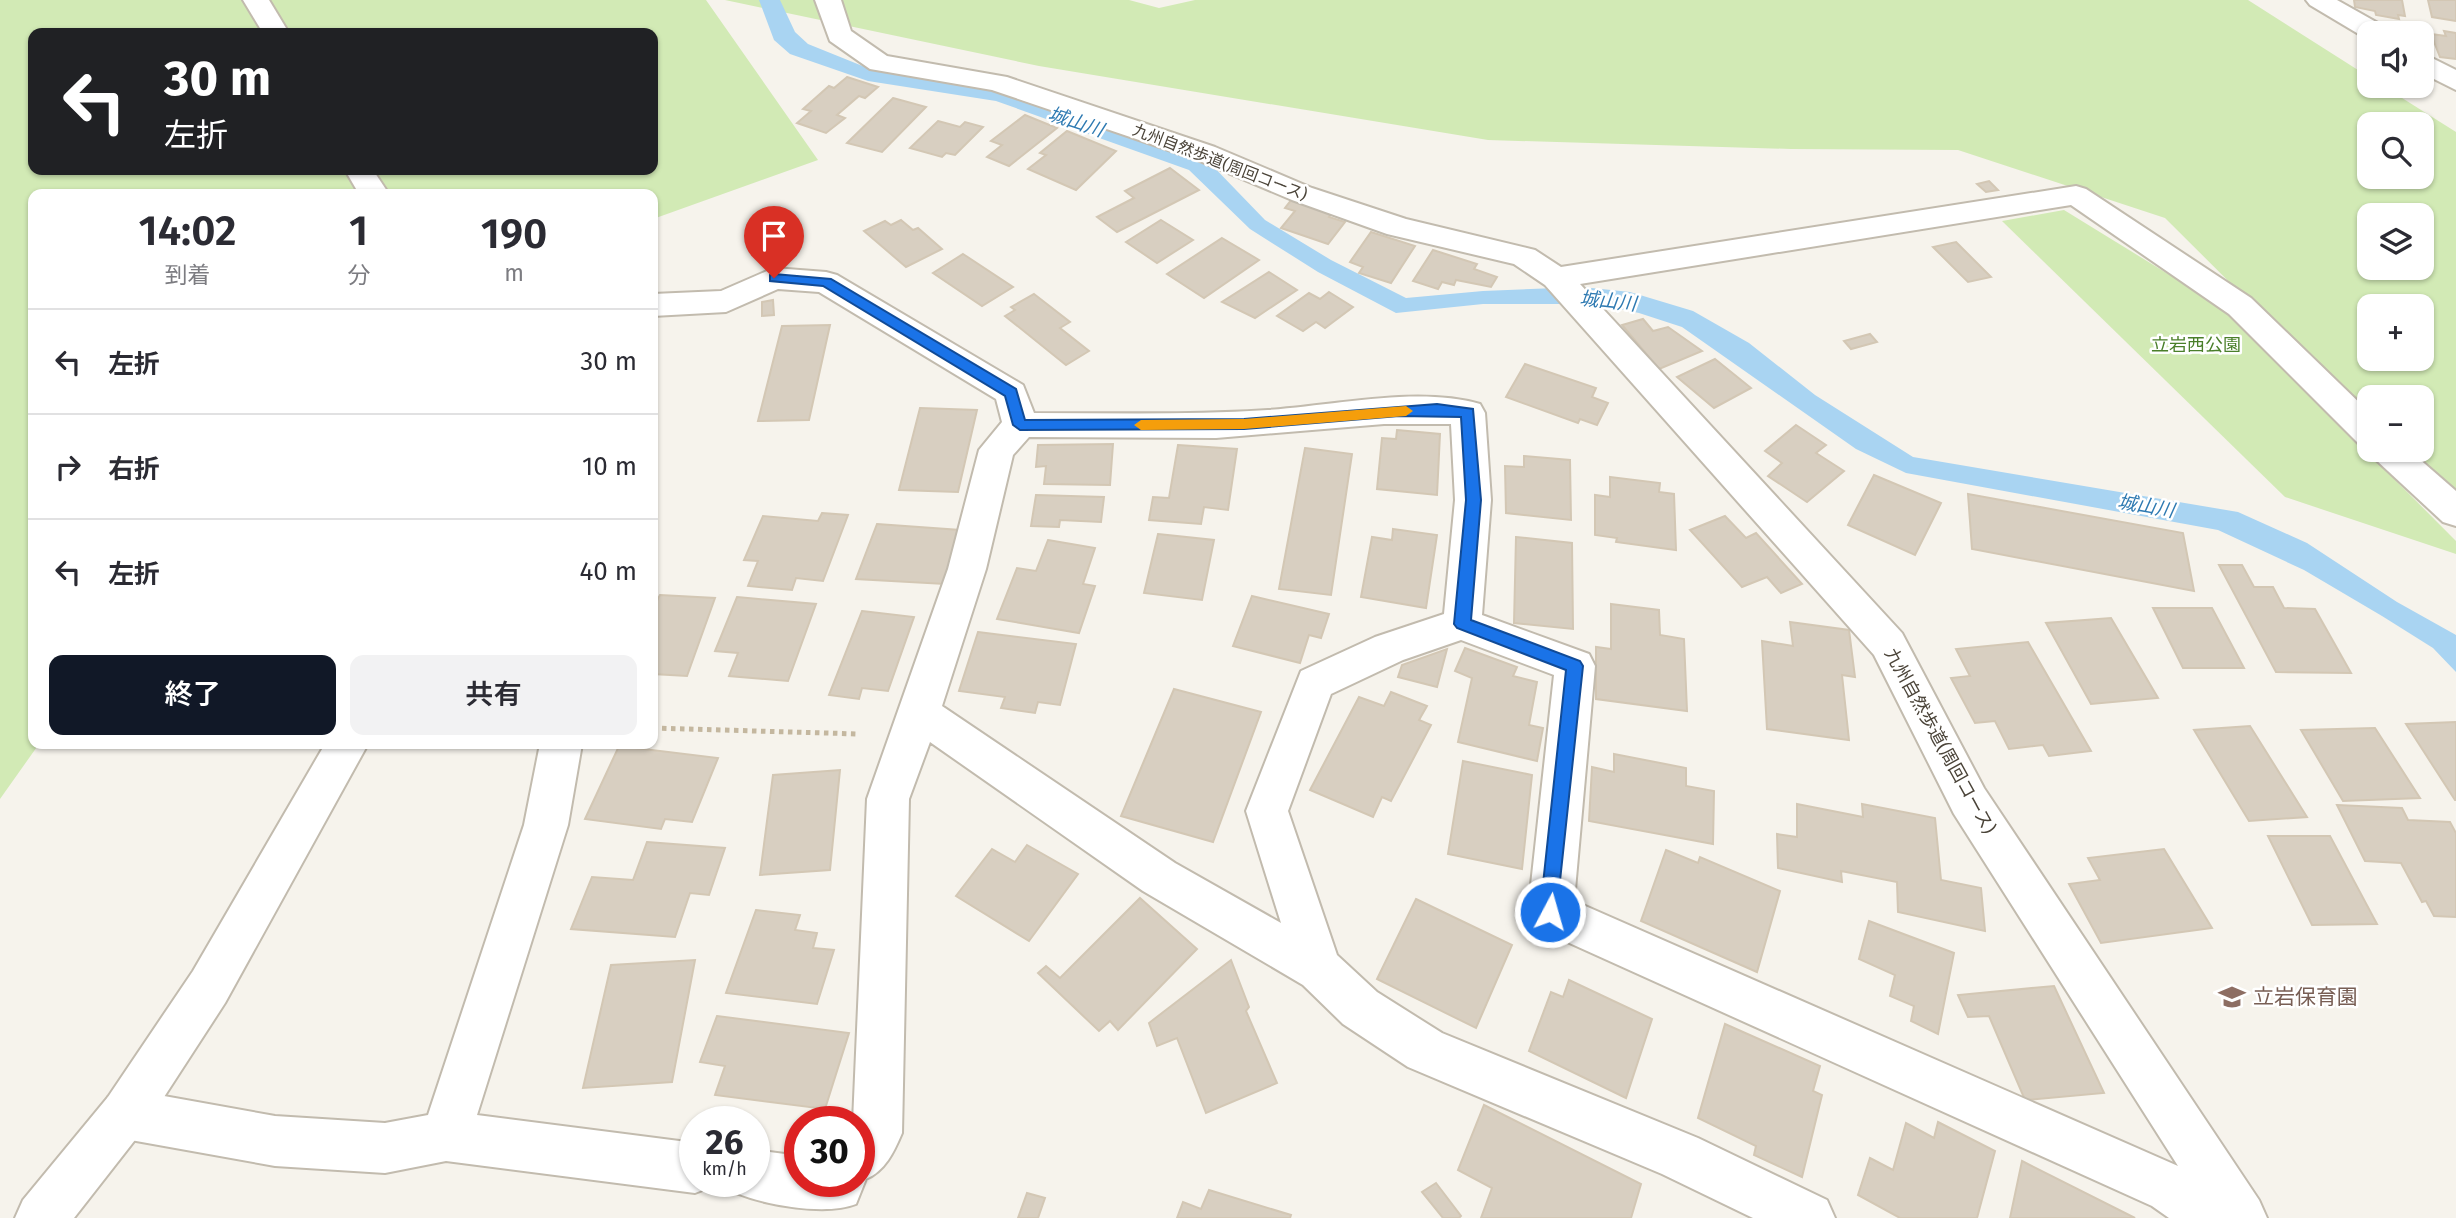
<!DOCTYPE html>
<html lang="ja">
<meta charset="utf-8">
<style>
body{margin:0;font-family:"Fira Sans","Noto Sans JP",sans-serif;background:#f2f2f3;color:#2b2b33;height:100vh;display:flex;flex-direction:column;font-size:26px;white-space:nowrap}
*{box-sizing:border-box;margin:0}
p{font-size:23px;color:#7c7c81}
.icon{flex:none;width:38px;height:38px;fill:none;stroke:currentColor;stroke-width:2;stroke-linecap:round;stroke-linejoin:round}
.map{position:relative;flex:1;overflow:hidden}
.sheet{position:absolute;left:28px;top:189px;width:630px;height:560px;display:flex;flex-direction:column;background:#fff;border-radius:14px;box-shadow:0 2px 5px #0004}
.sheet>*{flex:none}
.top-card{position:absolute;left:28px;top:28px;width:630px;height:147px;border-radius:14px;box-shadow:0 2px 5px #0004;background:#202124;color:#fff;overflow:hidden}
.buttons{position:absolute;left:2357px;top:21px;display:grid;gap:14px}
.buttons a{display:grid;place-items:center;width:77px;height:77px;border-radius:14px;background:#fff;box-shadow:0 2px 5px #0004;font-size:35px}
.speed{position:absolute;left:679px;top:1106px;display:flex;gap:14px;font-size:35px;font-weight:700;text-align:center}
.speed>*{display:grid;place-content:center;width:91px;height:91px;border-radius:50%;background:#fff;box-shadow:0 2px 5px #0004;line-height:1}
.speed small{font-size:18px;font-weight:400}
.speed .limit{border:10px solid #d22;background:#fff;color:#111}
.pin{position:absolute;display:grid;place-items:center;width:60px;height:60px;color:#fff;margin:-72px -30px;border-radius:50% 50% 50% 0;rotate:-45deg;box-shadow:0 0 7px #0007}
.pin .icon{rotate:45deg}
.me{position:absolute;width:77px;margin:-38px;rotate:6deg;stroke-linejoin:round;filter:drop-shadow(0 0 5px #0008)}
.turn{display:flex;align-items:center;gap:24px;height:147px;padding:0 21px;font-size:32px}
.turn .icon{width:91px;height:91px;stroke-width:2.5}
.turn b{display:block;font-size:49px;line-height:60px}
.eta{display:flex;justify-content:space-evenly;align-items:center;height:119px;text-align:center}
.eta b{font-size:42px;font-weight:600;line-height:49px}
.primary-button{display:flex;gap:14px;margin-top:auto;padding:14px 21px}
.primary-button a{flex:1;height:80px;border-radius:14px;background:#111827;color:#fff;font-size:28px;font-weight:600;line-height:80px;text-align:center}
.primary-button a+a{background:#f2f2f3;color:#2b2b33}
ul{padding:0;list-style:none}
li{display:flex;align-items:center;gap:21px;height:105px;padding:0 21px;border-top:2px solid #e1e1e2}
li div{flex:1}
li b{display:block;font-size:26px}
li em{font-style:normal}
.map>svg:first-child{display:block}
.green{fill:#d2eab5;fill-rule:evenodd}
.water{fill:#a9d4f2}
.building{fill:#d8cfc1;stroke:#d3c7b4;stroke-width:2}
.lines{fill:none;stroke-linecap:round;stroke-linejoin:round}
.minor-casing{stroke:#c2bbae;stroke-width:4}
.tertiary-casing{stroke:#c2bbae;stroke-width:4}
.path{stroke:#c4b79f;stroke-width:5;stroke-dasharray:4.5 4.5;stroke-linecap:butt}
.minor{fill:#fff;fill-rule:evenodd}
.tertiary{fill:#fff;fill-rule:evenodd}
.route{fill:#1a73e8;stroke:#114b97;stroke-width:2}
.slow{fill:#f59e0b}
.labels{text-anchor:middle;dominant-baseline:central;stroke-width:5;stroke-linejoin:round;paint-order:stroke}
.far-street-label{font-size:16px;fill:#4b4439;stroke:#fff}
.park-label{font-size:18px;fill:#4a7f2a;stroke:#fff}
.street-label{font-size:18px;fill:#4b4439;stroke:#fff}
.water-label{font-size:19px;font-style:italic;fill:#2e7ab2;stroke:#fff}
.near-education-label{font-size:21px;fill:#785e54;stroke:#fff;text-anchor:start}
</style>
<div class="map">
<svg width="2456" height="1218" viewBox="0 0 2456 1218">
<rect width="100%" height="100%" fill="#f6f3ec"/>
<!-- green -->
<g class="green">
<path d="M0 0H706L818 160 653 219V194H33V744H39L0 799ZM33 33H653V170H33Z"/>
<path d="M725 0H1129L1159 8 1195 0H2248L2369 77 2370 86H2383L2456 132V516L2399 450H2422V397H2370L2369 421 2165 218 1958 150 1791 149 1488 140 1039 66ZM2370 124H2422V177H2370ZM2370 215H2422V268H2370ZM2370 306H2422V359H2370Z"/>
<polygon points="2064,210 2225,309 2456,541 2456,554 2285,497 2002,221"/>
</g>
<!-- water -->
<polygon class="water" points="759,0 780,0 795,32 808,44 870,69 1002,90 1207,160 1265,220 1331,260 1406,298 1483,291 1582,287 1630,292 1693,311 1749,343 1815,395 1913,457 2238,512 2307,543 2397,602 2456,635 2456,672 2433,648 2382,616 2304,570 2218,530 1906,473 1856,449 1682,327 1639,313 1593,304 1483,304 1396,313 1318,272 1250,229 1189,170 996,101 868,81 790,54 774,40"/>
<!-- building -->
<g class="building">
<polygon points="2354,0 2402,0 2405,16 2398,15 2399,19 2376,15 2375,11 2355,7"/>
<polygon points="2428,0 2456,0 2456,21 2432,17"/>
<polygon points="2444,31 2456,33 2456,59 2440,57 2431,34 2446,36"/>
<polygon points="847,77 878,87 865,98 859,96 837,115 845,118 826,133 797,123 811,111 803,109 829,86 834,88"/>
<polygon points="893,98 926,107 882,152 847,143"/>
<polygon points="1025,115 1057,128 1009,166 987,157 1002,145 991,141"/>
<polygon points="938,121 960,127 965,122 983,127 955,155 946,153 942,157 910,148"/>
<polygon points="1067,131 1116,151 1076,190 1028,169 1046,155 1040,153"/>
<polygon points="1170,168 1199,190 1117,232 1097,217 1134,198 1125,191"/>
<polygon points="1989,181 1998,190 1986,192 1977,184"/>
<polygon points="1292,199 1331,214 1329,217 1345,222 1328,244 1281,228 1295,211 1285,208"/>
<polygon points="901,220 913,230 918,228 942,249 906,267 864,231 885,221 891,225"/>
<polygon points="1161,220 1193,240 1157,263 1126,242"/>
<polygon points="1371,232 1415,246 1391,283 1359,273 1363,267 1350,262"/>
<polygon points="1222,238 1259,260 1204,298 1167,274"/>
<polygon points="1956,242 1991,277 1968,282 1933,247"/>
<polygon points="1433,250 1477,264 1474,269 1497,277 1491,287 1456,280 1454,285 1442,282 1438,289 1413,281"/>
<polygon points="963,254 1013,287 982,306 933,273"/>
<polygon points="1269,272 1297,290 1255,318 1222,302"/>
<polygon points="1329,292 1353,307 1325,328 1316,322 1303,331 1277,316 1309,293 1320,299"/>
<polygon points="1034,294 1070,322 1060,328 1089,351 1066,365 1005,316 1015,310 1011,307"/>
<polygon points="773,300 774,315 762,316 762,302"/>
<polygon points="1643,319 1653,331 1668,327 1702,351 1659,369 1622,325"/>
<polygon points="830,325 809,420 758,421 782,326"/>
<polygon points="1870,334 1877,342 1851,349 1844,341"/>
<polygon points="1715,359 1751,388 1714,408 1677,377"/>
<polygon points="1525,364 1596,388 1592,397 1608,403 1597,425 1580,419 1578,423 1506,397"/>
<polygon points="920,408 977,410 958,492 899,490"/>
<polygon points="1796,425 1826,445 1816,453 1844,471 1807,502 1768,476 1782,463 1765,451"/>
<polygon points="1397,430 1440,434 1437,495 1377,489 1382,438 1396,439"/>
<polygon points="1113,444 1110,485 1044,484 1046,466 1036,467 1038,445"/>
<polygon points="1178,445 1237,449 1228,510 1204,507 1201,524 1149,520 1153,497 1169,498"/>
<polygon points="1305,448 1352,454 1331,595 1279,589"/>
<polygon points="1524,456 1570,460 1571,520 1506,513 1505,466 1524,467"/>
<polygon points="1874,475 1941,503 1915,555 1848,525"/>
<polygon points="1610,477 1660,483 1659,492 1674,494 1676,550 1616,542 1617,538 1595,535 1595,495 1610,497"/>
<polygon points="1968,494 2183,533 2194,591 1972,549"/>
<polygon points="1036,495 1104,497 1101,522 1060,520 1059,527 1031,526"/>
<polygon points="822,513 848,515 823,581 796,578 792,590 748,586 758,561 744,560 763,516 818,521"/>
<polygon points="1725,516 1746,538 1756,533 1802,584 1781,593 1767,577 1742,587 1690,530"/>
<polygon points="877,524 960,530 945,584 856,579"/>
<polygon points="1393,529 1437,535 1426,608 1361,597 1372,537 1392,540"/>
<polygon points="1158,534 1214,540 1202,600 1144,593"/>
<polygon points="1516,537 1572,543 1573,629 1514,623"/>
<polygon points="1048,540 1095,548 1083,584 1095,586 1079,633 997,619 1017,568 1036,571"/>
<polygon points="2219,565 2242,565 2254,587 2273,587 2284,608 2315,609 2351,673 2276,672"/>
<polygon points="660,595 715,598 687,676 653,674 653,608"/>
<polygon points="1252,596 1329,614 1321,638 1309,635 1300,663 1233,646"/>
<polygon points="737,597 816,604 788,681 729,676 738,653 715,651"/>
<polygon points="1611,604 1659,610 1660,635 1684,639 1687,711 1596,699 1596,647 1611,649"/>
<polygon points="2153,608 2212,608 2244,668 2183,668"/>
<polygon points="862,611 914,617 888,691 862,688 859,699 829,695"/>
<polygon points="2111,618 2158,698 2091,704 2046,623"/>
<polygon points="1790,622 1849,630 1855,677 1842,675 1849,740 1767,729 1762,641 1793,646"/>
<polygon points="978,632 1076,644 1060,705 1038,702 1035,713 1001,708 1005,697 959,691"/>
<polygon points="2028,642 2091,751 2049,756 2043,745 2009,749 1995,721 1975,723 1951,678 1970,676 1956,649"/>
<polygon points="1465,648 1517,667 1513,676 1537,682 1529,725 1543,728 1537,761 1458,742 1472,678 1455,671"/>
<polygon points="1447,649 1437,687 1398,677 1402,665"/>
<polygon points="1174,689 1261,712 1213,842 1121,816"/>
<polygon points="1391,692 1427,706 1419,720 1431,725 1391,801 1382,797 1373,817 1310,790 1359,697 1384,706"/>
<polygon points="2456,722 2456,800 2455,800 2406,724"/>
<polygon points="2250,726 2307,817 2249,821 2194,730"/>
<polygon points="2375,728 2420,798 2343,801 2301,730"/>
<polygon points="619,746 718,758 692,822 665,819 661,829 585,819"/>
<polygon points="1614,754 1686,768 1686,786 1714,791 1713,844 1589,821 1592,767 1614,772"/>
<polygon points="1463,761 1532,775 1522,869 1448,854"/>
<polygon points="840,770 830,870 760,875 773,775"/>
<polygon points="1797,804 1863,817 1862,804 1935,818 1941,880 1981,888 1985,931 1898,912 1897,882 1841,871 1842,882 1778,868 1777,834 1797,837"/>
<polygon points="2337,805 2402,808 2408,820 2450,822 2456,833 2456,917 2434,916 2426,901 2422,902 2401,863 2365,861"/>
<polygon points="2268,836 2330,836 2377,924 2312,925"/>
<polygon points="647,842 725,848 709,895 690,893 675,937 571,929 592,877 633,880"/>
<polygon points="1027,845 1078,874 1029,941 956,896 992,849 1015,862"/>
<polygon points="2164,849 2212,928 2101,943 2069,884 2100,880 2088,858"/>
<polygon points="1666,850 1698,863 1700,857 1780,891 1757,972 1641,921"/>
<polygon points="1140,898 1197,949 1118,1030 1110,1021 1099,1031 1038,973 1046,966 1060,978"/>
<polygon points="1416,899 1512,945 1476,1028 1377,979"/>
<polygon points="756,910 800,915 795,930 817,933 813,948 834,950 817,1004 726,993"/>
<polygon points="1869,921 1954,953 1938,1034 1911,1021 1914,1006 1890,996 1895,975 1859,959"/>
<polygon points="695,960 672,1082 583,1088 611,965"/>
<polygon points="1231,960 1249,1007 1246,1011 1277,1083 1206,1113 1177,1038 1157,1046 1149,1023"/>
<polygon points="1569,980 1652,1019 1626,1098 1529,1051 1551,992 1563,997"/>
<polygon points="2054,986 2104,1093 2025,1100 1989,1016 1968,1017 1958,995"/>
<polygon points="717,1016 849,1033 825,1109 715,1095 725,1066 700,1062"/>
<polygon points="1725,1024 1820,1066 1813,1091 1822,1095 1802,1177 1754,1155 1756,1146 1698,1118"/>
<polygon points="1484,1105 1641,1184 1631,1218 1481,1218 1492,1188 1458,1170"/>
<polygon points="1938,1122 1995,1151 1977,1218 1900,1218 1858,1195 1870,1158 1893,1170 1906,1123 1934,1138"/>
<polygon points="2022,1161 2135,1218 2010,1218"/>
<polygon points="1436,1183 1461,1216 1459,1218 1443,1218 1422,1192"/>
<polygon points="1209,1190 1291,1215 1290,1218 1177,1218 1183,1202 1201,1209"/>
<polygon points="1027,1193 1045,1198 1038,1218 1018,1218"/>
</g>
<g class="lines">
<defs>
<g id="minor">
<path d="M815 0H841L851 31 887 56 1007 77 1215 147 1312 188 1406 219 1535 250 1561 267 2076 186 2086 189 2251 298 2370 413V446L2358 443 2229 314 2071 205 1580 284 1902 633 1984 788 2259 1200 2267 1218H2169L2152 1206 1534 927 1528 912 1554 675 1461 640 1403 660 1331 694 1288 811 1337 955 1377 992 1442 1033 1698 1138 1827 1200 1835 1218H1753L1662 1174 1408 1067 1343 1024 1303 985 1143 891 930 742 909 799 902 1133C894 1152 885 1171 866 1179L856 1204C826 1216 766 1205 736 1193L731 1181H754V1150L800 1156V1181H859V1122H853L867 799 948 569 979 450 1002 422 996 399 819 292 778 289 726 312 653 316V294L721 291 774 268 826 272 837 275 1023 385 1034 413C1112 413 1190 415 1268 410 1333 406 1417 386 1480 404L1485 413 1491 500 1482 615 1589 654 1595 666 1574 901 2178 1166 1954 814 1874 655 1545 285 1514 264 1387 234 1292 200 1195 159 992 90 870 69 830 41ZM1384 424H1451L1455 500 1444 614 1375 637 1301 671 1246 811 1281 923 1175 863 942 706 986 569 1013 455 1029 437 1216 438Z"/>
<polygon points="2306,0 2337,0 2385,27 2389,33 2370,33 2370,39 2367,39 2310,5"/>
<polygon points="2422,53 2456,70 2456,90 2422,73"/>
<polygon points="2369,450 2409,450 2456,491 2456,526 2443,522 2375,459"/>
<polygon points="540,744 582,744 568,825 477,1115 695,1143 695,1181 715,1181 713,1186 695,1193 446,1161 385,1173 275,1166 125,1139 108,1131 100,1114 108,1097 125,1089 275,1116 385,1123 428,1115 524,825"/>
</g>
<g id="tertiary">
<polygon points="243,0 269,0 289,33 263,33"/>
<polygon points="345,170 373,170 389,194 359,194"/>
<polygon points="325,744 368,744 225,1003 142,1131 74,1218 15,1218 23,1200 108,1097 193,971"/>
</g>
</defs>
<!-- minor casing -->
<use href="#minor" class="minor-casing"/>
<!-- tertiary casing -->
<use href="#tertiary" class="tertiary-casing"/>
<!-- path -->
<polyline class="path" points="653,728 859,734"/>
<!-- minor -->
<use href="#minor" class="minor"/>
<!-- tertiary -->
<use href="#tertiary" class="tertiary"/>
</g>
<!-- route -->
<polygon class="route" points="774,274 831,279 1016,389 1025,420 1244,419 1437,404 1473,409 1481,500 1471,620 1580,661 1583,666 1556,918 1550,920 1543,918 1540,912 1566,670 1457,628 1454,624 1466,500 1461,417 1399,416 1244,429 1020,430 1013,425 1005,396 823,286 770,281 770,275"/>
<!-- slow -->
<polygon class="slow" points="1406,406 1413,411 1406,416 1244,429 1141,430 1134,425 1141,420 1244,419"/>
<!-- icons -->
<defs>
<symbol id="school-bare" viewBox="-9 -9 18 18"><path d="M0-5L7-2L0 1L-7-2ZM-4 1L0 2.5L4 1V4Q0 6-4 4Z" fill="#8d6e63" stroke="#fff" stroke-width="2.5" paint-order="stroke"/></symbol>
</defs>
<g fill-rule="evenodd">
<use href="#school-bare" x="2213" y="978" width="38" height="38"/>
</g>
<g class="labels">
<!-- far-street labels -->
<g class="far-street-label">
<text transform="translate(1220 162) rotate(21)">九州自然歩道(周回コース)</text>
</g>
<!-- park labels -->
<g class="park-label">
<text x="2196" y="345">立岩西公園</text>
</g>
<!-- street labels -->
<g class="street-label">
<text transform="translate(1940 741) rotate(61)">九州自然歩道(周回コース)</text>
</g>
<!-- water labels -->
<g class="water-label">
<text transform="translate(1076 122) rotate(18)">城山川</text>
<text transform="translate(1608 301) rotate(6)">城山川</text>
<text transform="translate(2146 506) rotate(10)">城山川</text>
</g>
<!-- near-education labels -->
<g class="near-education-label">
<text x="2253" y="997">立岩保育園</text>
</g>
</g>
</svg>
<div class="buttons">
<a><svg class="icon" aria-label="sound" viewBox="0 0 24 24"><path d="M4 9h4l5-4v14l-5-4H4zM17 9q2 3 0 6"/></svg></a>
<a><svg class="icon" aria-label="search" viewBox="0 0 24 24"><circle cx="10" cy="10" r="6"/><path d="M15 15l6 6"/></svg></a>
<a><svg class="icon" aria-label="layers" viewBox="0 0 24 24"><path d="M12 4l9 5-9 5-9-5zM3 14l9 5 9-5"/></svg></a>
<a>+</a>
<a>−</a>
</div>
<div class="speed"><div>26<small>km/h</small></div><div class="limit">30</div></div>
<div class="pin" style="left:774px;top:278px;background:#d93025"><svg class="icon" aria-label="arrive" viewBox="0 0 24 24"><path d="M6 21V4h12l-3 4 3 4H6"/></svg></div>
<svg class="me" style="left:1550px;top:912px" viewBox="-20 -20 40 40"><circle r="17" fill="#1a73e8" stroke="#fff" stroke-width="3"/><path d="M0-11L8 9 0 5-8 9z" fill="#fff"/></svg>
<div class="top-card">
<div class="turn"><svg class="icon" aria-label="left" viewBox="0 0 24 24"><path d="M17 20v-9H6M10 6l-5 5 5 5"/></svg><div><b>30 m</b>左折</div></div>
</div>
<section class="sheet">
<div class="eta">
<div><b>14:02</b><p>到着</p></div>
<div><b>1</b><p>分</p></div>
<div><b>190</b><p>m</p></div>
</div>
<ul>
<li><svg class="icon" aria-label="left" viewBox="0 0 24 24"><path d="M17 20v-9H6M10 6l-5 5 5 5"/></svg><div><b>左折</b></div><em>30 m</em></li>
<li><svg class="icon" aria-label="right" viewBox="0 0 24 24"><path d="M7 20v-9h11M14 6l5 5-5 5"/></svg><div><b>右折</b></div><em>10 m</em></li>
<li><svg class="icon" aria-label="left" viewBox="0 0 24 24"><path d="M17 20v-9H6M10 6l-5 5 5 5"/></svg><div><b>左折</b></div><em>40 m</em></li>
</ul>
<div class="primary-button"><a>終了</a><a>共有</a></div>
</section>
</div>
